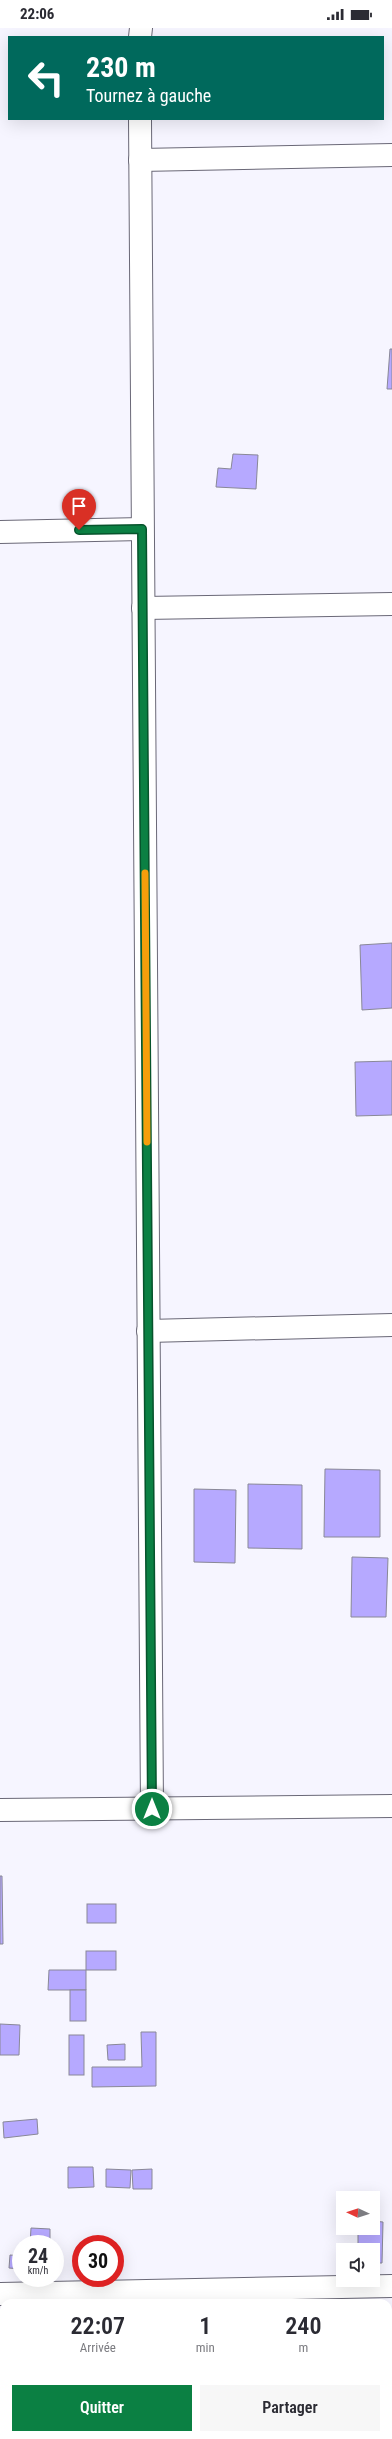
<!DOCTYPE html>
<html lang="fr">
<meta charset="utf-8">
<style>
body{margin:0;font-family:"Roboto Condensed",sans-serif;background:#f7f7f7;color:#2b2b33;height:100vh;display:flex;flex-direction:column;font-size:15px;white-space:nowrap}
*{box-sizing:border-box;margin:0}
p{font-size:13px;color:#7c7c81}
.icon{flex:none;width:22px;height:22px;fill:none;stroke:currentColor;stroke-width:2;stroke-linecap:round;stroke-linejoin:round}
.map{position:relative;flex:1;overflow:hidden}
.drawer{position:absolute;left:0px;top:2271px;width:392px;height:140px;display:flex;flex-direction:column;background:#fff;border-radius:12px 12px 0 0;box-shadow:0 4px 16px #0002}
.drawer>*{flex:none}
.banner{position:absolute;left:8px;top:8px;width:376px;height:84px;border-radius:0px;box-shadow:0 4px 16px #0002;background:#00695c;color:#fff;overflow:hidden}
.needle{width:26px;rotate:274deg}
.tools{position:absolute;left:336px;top:2163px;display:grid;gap:8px}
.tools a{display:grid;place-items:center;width:44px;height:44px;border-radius:0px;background:#fff;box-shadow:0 4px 16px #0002;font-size:20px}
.speed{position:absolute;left:12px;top:2207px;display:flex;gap:8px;font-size:20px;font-weight:700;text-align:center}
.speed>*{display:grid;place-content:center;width:52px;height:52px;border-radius:50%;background:#fff;box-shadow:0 4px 16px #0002;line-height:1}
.speed small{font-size:10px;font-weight:400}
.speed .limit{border:6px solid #d22;background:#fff;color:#111}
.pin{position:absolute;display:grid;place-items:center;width:34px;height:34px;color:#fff;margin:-41px -17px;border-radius:50% 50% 50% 0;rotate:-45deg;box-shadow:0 0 4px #0007}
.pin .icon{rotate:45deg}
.me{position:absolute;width:44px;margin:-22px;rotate:0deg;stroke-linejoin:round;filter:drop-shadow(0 0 3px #0008)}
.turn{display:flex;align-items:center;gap:14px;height:84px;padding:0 12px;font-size:18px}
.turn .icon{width:52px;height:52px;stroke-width:2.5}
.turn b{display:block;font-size:28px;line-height:34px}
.eta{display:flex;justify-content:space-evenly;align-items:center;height:68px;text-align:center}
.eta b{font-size:24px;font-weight:600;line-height:28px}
.cta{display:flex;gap:8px;margin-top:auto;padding:8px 12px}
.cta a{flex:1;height:46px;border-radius:0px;background:#0b8043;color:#fff;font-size:16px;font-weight:600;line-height:46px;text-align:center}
.cta a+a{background:#f7f7f7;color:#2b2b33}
.status{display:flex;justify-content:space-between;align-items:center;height:28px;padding:0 20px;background:#fff;direction:ltr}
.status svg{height:11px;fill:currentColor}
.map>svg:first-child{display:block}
.building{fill:#b6a9ff;stroke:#898897}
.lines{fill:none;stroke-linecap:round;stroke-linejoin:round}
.street-casing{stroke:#6a6877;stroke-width:24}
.secondary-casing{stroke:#6a6877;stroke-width:24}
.street{stroke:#fff;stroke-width:22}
.secondary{stroke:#fff;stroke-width:22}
.route-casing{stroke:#07532c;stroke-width:10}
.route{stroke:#0b8043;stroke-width:7}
.slow{stroke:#f59e0b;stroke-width:7}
</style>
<div class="status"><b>22:06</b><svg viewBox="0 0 49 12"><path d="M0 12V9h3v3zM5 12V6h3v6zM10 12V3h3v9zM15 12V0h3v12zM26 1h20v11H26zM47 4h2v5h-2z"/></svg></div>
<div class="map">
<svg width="392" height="2411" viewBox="0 0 392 2411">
<rect width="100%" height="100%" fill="#f6f5ff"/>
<!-- building -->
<g class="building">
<polygon points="390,321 392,321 392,361 387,361"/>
<polygon points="233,426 258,427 256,461 216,459 218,440 231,441"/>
<polygon points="392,915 392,980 362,982 360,917"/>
<polygon points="392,1033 392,1087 356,1088 355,1034"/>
<polygon points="325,1441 380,1442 380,1509 324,1509"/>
<polygon points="248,1456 302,1457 302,1521 248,1520"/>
<polygon points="194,1461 236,1462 235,1535 194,1534"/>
<polygon points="352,1529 388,1530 386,1589 351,1589"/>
<polygon points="0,1848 2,1848 3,1916 0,1916"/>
<rect x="87" y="1876" width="29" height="19"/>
<rect x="86" y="1923" width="30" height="19"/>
<polygon points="49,1942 86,1942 86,1962 48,1962"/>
<rect x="70" y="1962" width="16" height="31"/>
<polygon points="0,1996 20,1997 19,2027 0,2027"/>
<polygon points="141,2004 156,2004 156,2058 92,2059 92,2039 142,2039"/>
<rect x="69" y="2007" width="15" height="40"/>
<polygon points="125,2016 125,2032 108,2032 107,2017"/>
<polygon points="37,2091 38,2106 4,2110 3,2094"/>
<polygon points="68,2139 93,2139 94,2159 68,2160"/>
<polygon points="106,2141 131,2142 130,2160 106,2159"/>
<polygon points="152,2141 152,2161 133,2161 132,2142"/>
<polygon points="373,2193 383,2194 382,2235 373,2235 373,2222 358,2222 358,2200 373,2200"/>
<polygon points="31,2200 50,2201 50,2216 30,2216"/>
<polygon points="10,2227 21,2228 21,2241 9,2240"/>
</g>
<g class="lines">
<defs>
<g id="street">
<polyline points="140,9 141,0"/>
<polyline points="140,91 152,1781"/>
<polyline points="140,132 392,127"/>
<polyline points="0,504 142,501"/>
<polyline points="143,580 392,576"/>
<polyline points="148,1303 392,1297"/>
<polyline points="0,2266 392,2258"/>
</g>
<polyline id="secondary" points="0,1782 392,1778"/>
</defs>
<!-- street casing -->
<use href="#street" class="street-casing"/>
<!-- secondary casing -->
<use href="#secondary" class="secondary-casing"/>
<!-- street -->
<use href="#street" class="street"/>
<!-- secondary -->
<use href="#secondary" class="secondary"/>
</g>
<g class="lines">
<defs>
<polyline id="route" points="79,502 142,501 152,1781"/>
</defs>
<!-- route casing -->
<use href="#route" class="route-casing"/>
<!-- route -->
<use href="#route" class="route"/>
<!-- slow -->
<polyline class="slow" points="145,845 147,1114"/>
</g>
</svg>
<div class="tools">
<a><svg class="needle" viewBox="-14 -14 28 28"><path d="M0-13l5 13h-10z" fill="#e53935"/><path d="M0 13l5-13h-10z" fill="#7c7c81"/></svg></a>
<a><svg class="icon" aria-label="sound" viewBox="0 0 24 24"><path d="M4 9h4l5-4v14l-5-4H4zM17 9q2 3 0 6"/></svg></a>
</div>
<div class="speed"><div>24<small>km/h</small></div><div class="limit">30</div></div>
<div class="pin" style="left:79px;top:502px;background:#d93025"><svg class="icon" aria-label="arrive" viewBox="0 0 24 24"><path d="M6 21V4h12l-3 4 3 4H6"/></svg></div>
<svg class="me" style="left:152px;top:1781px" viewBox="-20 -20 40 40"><circle r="17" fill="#0b8043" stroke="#fff" stroke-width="3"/><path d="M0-11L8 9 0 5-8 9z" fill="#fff"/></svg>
<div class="banner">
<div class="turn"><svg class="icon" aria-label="left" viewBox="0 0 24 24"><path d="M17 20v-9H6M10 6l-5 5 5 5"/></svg><div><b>230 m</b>Tournez à gauche</div></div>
</div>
<section class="drawer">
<div class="eta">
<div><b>22:07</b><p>Arrivée</p></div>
<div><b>1</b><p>min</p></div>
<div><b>240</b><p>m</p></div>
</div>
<div class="cta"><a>Quitter</a><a>Partager</a></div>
</section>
</div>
